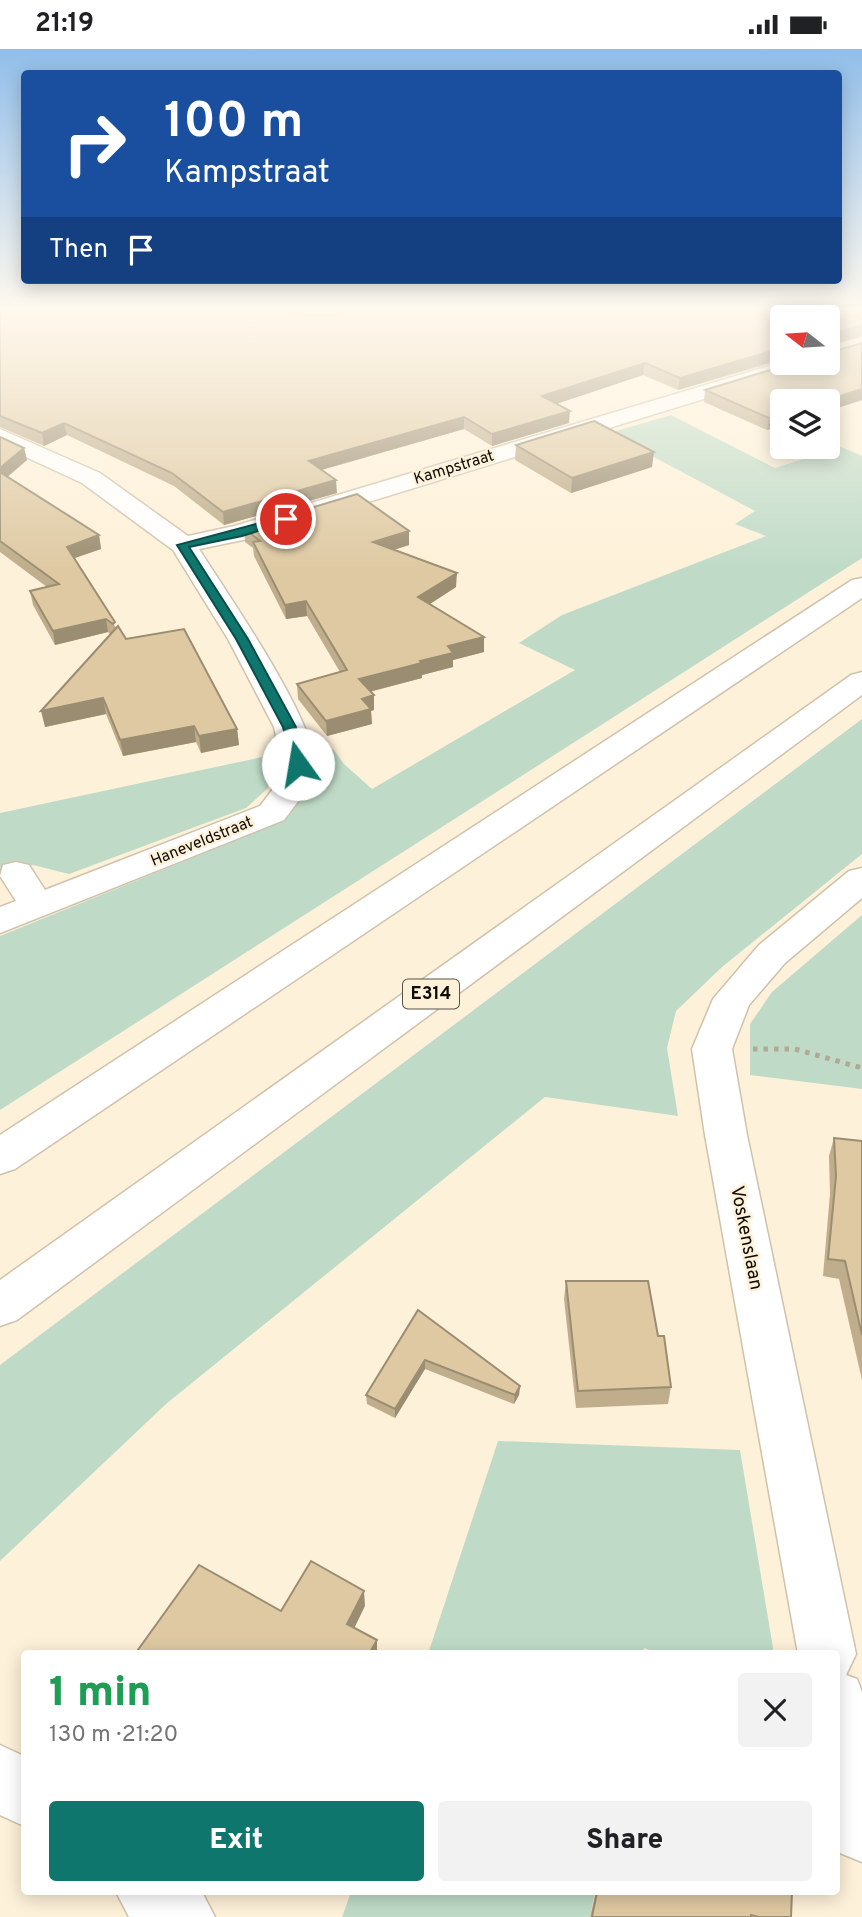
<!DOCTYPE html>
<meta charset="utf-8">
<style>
body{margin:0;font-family:Overpass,sans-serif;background:#f2f2f2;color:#202124;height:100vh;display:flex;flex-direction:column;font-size:26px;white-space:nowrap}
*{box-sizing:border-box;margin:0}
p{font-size:23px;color:#757577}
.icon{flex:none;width:38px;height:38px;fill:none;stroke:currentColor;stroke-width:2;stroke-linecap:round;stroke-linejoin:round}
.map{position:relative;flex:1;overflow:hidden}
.details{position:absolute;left:21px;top:1601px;width:819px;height:245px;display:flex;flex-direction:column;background:#fff;border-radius:7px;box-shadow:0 4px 18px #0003}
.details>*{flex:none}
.guide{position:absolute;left:21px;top:21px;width:821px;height:214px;border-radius:7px;box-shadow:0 4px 18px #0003;background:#1a4fa0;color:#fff;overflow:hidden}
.needle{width:46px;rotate:287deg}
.fabs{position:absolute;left:770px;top:256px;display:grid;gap:14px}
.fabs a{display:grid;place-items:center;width:70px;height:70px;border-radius:7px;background:#fff;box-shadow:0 4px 18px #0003;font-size:35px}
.pin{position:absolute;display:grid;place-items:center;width:60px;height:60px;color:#fff;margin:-30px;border:4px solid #fff;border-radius:50%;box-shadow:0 2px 7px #0007}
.me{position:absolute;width:77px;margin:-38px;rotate:347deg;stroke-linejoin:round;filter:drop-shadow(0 0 5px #0008)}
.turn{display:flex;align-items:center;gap:24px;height:147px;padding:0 28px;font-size:32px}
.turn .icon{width:91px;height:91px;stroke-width:2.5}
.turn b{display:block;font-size:49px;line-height:60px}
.then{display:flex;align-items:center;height:66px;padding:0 28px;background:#0003;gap:14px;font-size:26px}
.round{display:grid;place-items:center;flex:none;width:74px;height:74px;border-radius:7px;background:#f2f2f2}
.head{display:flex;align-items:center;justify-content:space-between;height:119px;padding:0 28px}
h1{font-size:42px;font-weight:800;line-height:52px;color:#1e9e55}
.button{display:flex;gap:14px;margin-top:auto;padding:14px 28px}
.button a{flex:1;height:80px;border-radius:7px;background:#0f766e;color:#fff;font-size:28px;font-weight:800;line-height:80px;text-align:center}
.button a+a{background:#f2f2f2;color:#202124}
.status{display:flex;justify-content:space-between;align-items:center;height:49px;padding:0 35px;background:#fff;direction:ltr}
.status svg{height:19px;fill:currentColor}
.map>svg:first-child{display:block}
.green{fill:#bfdbc7}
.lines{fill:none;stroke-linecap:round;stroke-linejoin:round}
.minor-casing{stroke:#cfc2ac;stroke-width:3}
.motorway-casing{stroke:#cfc2ac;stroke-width:3}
.path{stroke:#b2a895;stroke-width:5;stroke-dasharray:4.5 6;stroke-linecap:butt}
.minor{fill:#fff;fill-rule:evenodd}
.motorway{fill:#fff;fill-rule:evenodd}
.wall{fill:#bfad8b}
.shaded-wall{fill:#9b8d71}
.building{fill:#dec9a2;stroke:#9b8d71;stroke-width:2}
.route{fill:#0f766e;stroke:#0a4d48;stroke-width:2}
.labels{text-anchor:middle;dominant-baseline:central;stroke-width:5;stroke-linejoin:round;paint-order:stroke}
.far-street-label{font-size:16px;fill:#100c05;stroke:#fef1d9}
.shield{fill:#fef1d9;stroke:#575145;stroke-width:2}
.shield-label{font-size:18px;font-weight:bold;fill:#100c05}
.street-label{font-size:19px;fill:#100c05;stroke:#fef1d9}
</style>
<div class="status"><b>21:19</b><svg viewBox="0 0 49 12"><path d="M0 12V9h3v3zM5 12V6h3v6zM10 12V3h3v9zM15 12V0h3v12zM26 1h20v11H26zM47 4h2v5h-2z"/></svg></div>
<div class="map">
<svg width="862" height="1868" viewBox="0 0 862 1868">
<rect width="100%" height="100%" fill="#fef1d9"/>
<!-- green -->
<g class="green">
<polygon points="671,366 775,419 841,398 862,407 862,509 0,1061 0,887 273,776 300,752 312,735 315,707 333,700 344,715 372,740 575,621 519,594 562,566 766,487 735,475 755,462 609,384"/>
<polygon points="862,670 862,805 722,918 676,962 667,999 678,1067 545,1048 166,1355 0,1512 0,1316"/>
<polygon points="272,706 268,739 246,759 69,825 33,816 0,823 0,764"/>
<polygon points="862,866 862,1040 750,1026 750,975 772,943"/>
<polygon points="498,1392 740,1401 774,1605 661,1605 644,1599 643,1605 428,1605"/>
<polygon points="351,1843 595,1843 590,1868 342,1868"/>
</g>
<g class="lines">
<defs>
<g id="minor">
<path d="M782 313H814L811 317 248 490 199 500C225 541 317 673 314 716 312 737 296 755 284 771L0 884V858L16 852 0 827 3 816 16 813 29 816 45 841 260 757 273 740 282 715 274 678 228 590 173 501 82 434 0 396V380L100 424 188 487 234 477Z"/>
<polygon points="862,819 862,849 785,914 749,956 732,1000 747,1086 856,1605 846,1626 857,1630 862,1643 862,1813 840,1804 836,1795 836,1605 798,1605 705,1086 692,1000 713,950 759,896 849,822"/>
<polygon points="0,1696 24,1707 24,1777 0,1766"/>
<polygon points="116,1843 202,1843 215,1868 129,1868"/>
</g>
<g id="motorway">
<polygon points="862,529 862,549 15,1120 0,1125 0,1086 852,531"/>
<polygon points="862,623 862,646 17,1271 0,1277 0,1231 851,626"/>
</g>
</defs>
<!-- minor casing -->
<use href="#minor" class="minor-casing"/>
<!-- motorway casing -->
<use href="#motorway" class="motorway-casing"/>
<!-- path -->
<polyline class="path" points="753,1000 795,1000 862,1019"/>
<!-- minor -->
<use href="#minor" class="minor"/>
<!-- motorway -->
<use href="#motorway" class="motorway"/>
</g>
<!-- wall -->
<g class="wall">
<polygon points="0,260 333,266 342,264 343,263 335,260 318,260 862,260 862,288 828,297 782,268 782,311 678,341 643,326 556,355 569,374 492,397 464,380 322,421 337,444 224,476 174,437 67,386 44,397 0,378"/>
<polygon points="862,294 862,351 828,362 782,352 782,377 767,381 704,353 705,341"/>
<polygon points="0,388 24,399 27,411 7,428 99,486 101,500 74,509 116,579 126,590 237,680 239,696 201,704 196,693 123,707 106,665 45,678 110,585 108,583 55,596 33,556 30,542 47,538 0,503"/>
<polygon points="516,396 652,418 571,444 515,411"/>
<polygon points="244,479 409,496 394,501 456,538 430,555 484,603 453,611 453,618 422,626 422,629 370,643 374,661 371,662 372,675 327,687 298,650 297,635 340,623 307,567 286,570 254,507 253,499 245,493"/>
<polygon points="834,1089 862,1092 862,1331 839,1230 823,1227 830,1145 829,1107"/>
<polygon points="566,1232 658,1287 671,1338 668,1355 576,1359 564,1250"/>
<polygon points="418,1261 520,1337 519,1346 514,1355 425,1320 395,1369 367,1355 366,1346"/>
<polygon points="596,1843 792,1843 791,1868 590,1868"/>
</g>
<!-- shaded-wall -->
<g class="shaded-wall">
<polygon points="862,276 861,287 828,297 828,286"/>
<polygon points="782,299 781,310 678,341 680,329"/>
<polygon points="645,314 643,326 541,360 542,347"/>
<polygon points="862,340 862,351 828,362 828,352 825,352"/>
<polygon points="570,362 569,374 492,397 492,385"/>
<polygon points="782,365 782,377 767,381 769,369"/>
<polygon points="464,368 464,380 310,424 309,412"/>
<polygon points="64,374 67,386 44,397 42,384"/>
<polygon points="24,399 27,411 0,434 0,419"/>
<polygon points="654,403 652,418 571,444 572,429"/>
<polygon points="336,431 337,444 224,476 223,463"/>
<polygon points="409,482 409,496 373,507 373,493"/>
<polygon points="99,486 101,500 69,511 67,498"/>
<polygon points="457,524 456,538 419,562 418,548"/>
<polygon points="306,552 307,567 286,570 285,556"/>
<polygon points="106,570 108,583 55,596 53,582"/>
<polygon points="484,588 484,603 453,611 453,618 422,626 422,629 360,645 359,630 420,612 448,597"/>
<polygon points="374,646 374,661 371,662 372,675 327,687 326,672 362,650"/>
<polygon points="103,649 106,665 45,678 41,662"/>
<polygon points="194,677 196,693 123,707 120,691"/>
<polygon points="237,680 239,696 201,704 199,687"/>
<polygon points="425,1311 425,1320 395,1369 395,1360"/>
<polygon points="520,1337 519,1346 514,1355 515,1346"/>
<polygon points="364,1542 365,1557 349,1590 347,1575"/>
<polygon points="377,1591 377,1605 369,1605"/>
</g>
<!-- building -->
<g class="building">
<polygon points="0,260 282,260 302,265 333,266 342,264 346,260 862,260 862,265 855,267 862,270 862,276 828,286 828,295 828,268 782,268 782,299 680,329 645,314 542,347 570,362 492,385 464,368 309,412 336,431 223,463 172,424 64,374 42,384 0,367"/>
<polygon points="862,294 862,340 825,352 782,352 782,365 769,369 705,341 796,313 828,313 828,300 831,303"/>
<polygon points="594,372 654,403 572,429 516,396"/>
<polygon points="0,388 24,399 0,419"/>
<polygon points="0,423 99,486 67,498 115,573 113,575 106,570 53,582 30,542 59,535 0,492"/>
<polygon points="357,445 409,482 373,493 457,524 418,548 484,588 448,597 453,604 420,612 422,614 359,630 374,646 362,650 371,660 326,672 297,635 347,621 306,552 285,556 253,493 260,492 244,479"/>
<polygon points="118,577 126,590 184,580 237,680 199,687 194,677 120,691 103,649 41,662"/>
<polygon points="834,1089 862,1092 862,1286 845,1212 828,1210 836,1127"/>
<polygon points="566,1232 648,1232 658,1287 664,1287 671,1338 578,1342"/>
<polygon points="418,1261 520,1337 515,1346 425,1311 395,1360 366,1346"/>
<polygon points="311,1512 364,1542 347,1575 377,1591 369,1605 135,1605 199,1516 281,1562"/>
<polygon points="597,1843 792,1843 791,1868 759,1868 751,1866 751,1868 592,1868"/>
</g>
<!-- sky -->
<linearGradient id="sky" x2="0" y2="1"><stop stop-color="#90beea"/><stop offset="0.5" stop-color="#fff9ee"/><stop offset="1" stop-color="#fff9ee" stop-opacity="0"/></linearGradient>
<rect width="862" height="521" fill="url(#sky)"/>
<!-- route -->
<polygon class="route" points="286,467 290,468 290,472 242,487 189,498 248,590 296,678 305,715 298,719 292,715 283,678 236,590 177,496"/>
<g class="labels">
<!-- far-street labels -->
<g class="far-street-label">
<text transform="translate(454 419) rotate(-17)">Kampstraat</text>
<text transform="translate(202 793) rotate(-22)">Haneveldstraat</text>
</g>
<!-- shield labels -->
<rect class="shield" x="403" y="930.5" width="56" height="29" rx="5"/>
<g class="shield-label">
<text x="431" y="945">E314</text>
</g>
<!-- street labels -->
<g class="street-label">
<text transform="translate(746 1189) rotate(79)">Voskenslaan</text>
</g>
</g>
</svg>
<div class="fabs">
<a><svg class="needle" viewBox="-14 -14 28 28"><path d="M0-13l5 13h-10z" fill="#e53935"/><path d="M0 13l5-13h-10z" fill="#757577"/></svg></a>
<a><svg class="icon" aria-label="layers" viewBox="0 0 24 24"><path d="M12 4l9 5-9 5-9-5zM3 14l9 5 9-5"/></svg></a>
</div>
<div class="pin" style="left:286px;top:470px;background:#d93025"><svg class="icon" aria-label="arrive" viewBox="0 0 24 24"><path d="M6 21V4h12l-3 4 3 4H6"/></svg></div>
<svg class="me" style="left:298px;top:715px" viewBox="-20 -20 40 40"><circle r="19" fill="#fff"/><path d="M0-13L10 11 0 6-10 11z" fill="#0f766e"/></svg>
<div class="guide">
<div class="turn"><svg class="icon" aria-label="right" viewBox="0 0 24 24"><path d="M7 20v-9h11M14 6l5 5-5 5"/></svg><div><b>100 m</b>Kampstraat</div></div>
<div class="then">Then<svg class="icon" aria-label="arrive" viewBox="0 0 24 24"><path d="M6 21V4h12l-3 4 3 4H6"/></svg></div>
</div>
<section class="details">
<div class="head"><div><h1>1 min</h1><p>130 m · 21:20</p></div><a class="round"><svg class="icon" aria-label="close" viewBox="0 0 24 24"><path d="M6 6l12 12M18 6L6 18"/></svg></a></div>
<div class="button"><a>Exit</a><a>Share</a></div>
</section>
</div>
